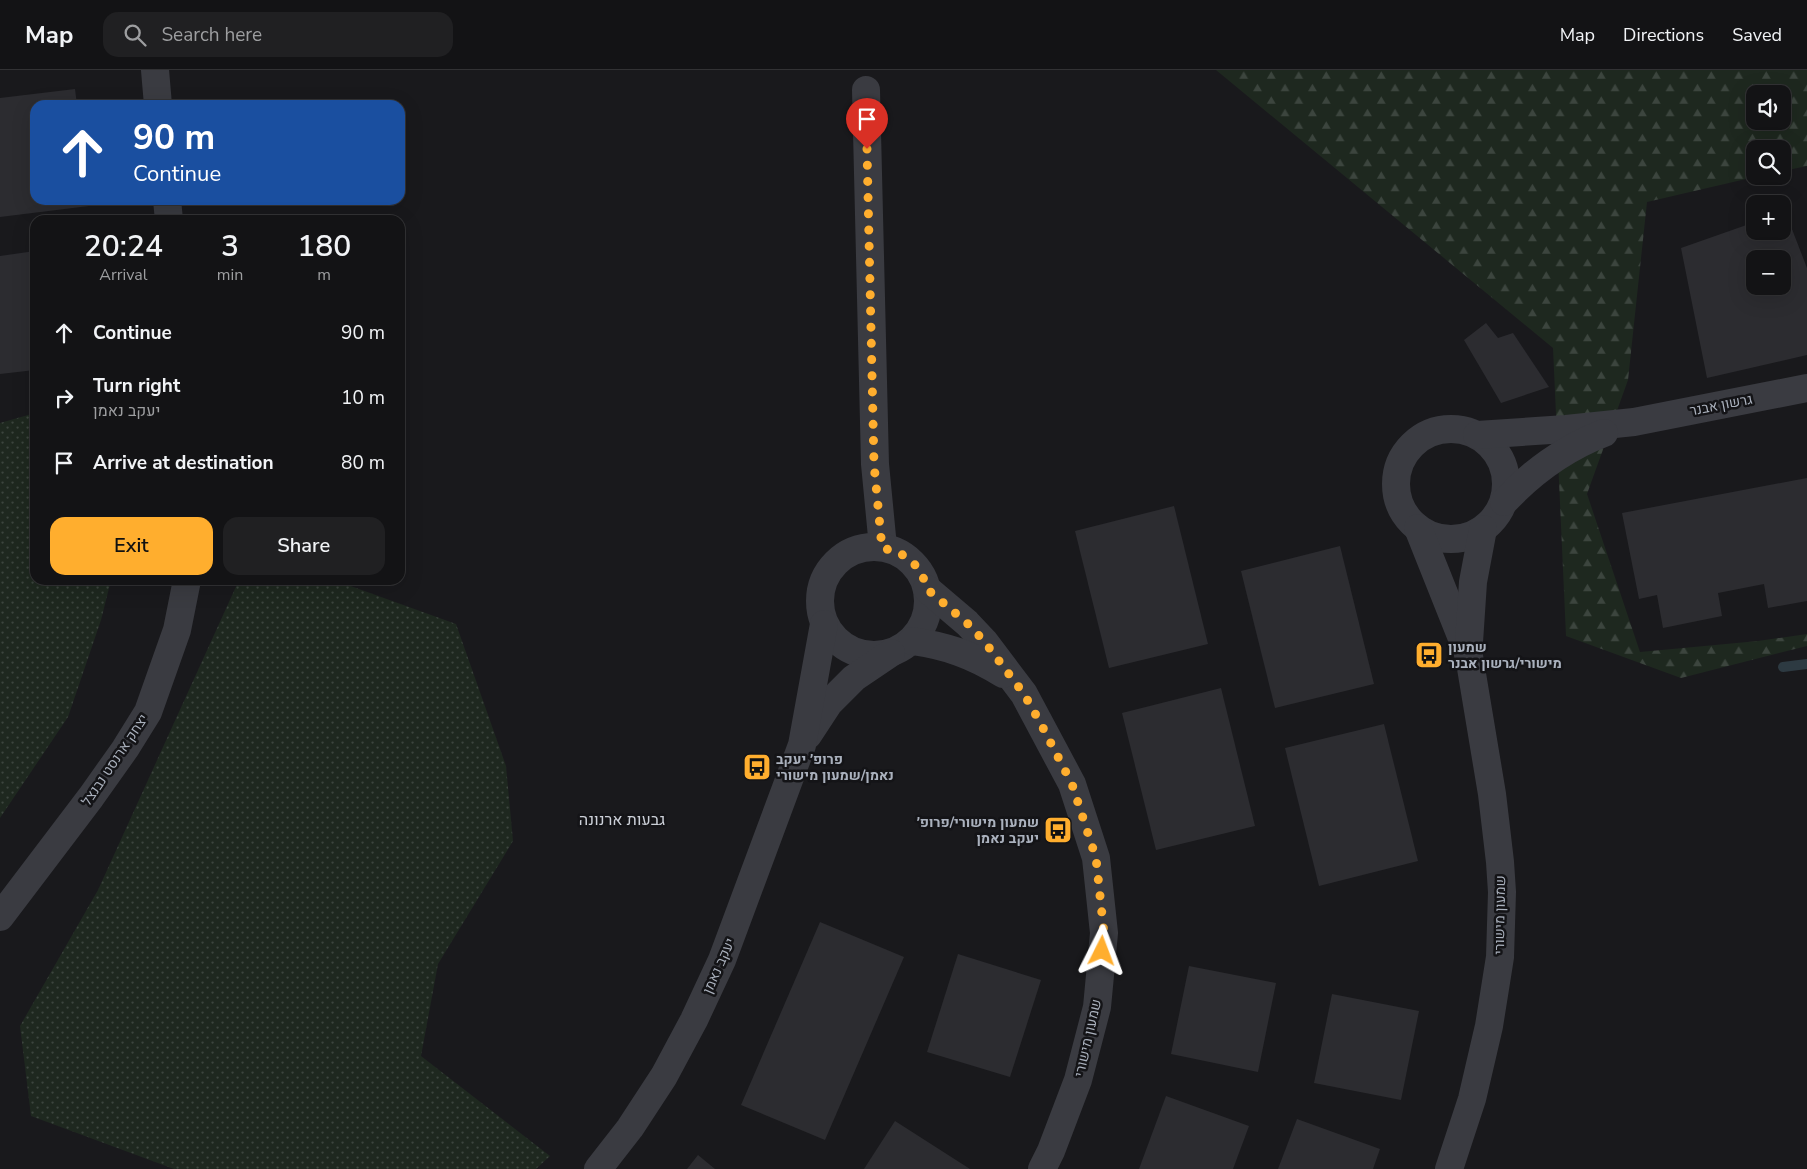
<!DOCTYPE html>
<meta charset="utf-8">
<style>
body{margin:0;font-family:"Nunito Sans",Heebo,sans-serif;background:#202022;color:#f1f3f6;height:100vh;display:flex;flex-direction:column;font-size:19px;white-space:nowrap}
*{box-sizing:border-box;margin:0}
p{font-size:16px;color:#9d9ea0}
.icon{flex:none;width:28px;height:28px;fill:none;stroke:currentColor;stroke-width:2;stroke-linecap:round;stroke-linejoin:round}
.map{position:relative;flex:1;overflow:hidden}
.details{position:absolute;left:30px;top:145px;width:375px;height:370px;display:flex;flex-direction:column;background:#131315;border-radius:15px;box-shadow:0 5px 20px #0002,0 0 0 1px #323234}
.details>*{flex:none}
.banner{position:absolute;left:30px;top:30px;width:375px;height:105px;border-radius:15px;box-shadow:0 5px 20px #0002,0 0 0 1px #323234;background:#1a4fa0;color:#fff;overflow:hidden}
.buttons{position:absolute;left:1746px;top:15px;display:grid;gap:10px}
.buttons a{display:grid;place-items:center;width:45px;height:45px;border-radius:10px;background:#131315;box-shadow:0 5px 20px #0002,0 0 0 1px #323234;font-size:25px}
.pin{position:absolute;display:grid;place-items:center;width:42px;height:42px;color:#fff;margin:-51px -21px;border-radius:50% 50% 50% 0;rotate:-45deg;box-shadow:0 0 5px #0007}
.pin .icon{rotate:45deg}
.me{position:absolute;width:55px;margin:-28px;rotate:3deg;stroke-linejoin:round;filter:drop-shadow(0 0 4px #0008)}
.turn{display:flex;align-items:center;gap:18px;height:105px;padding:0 20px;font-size:22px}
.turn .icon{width:65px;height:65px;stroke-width:2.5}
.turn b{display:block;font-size:35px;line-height:42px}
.eta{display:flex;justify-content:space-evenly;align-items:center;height:85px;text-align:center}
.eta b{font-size:30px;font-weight:600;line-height:35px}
.action{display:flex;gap:10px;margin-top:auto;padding:10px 20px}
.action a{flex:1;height:58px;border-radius:15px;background:#ffae2e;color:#111;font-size:20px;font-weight:600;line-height:58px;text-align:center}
.action a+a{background:#202022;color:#f1f3f6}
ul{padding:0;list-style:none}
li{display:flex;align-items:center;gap:15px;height:65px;padding:0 20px}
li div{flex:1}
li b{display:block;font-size:19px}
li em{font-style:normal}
header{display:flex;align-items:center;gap:30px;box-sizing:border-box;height:70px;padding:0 25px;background:#131315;border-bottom:1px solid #323234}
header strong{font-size:24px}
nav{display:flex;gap:28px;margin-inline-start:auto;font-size:18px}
.search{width:350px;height:45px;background:#202022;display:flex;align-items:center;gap:12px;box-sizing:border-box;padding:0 18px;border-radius:15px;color:#9d9ea0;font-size:19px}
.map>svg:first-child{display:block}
.grass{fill:url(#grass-dots)}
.forest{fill:url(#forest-firs);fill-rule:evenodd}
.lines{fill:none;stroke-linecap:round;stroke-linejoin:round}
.stream{stroke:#2d3a42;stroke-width:10}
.building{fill:#2c2c30;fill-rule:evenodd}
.minor{stroke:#3a3b41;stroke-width:28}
.route{stroke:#ffae2e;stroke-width:9;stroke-dasharray:0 16.2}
.labels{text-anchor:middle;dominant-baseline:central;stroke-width:5;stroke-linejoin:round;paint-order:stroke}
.street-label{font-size:14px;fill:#aab1bd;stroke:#141417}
.poi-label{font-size:14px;font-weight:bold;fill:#aab1bd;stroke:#141417;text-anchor:start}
.quarter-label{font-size:16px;fill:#ccd0d8;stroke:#141417}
</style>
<header>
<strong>Map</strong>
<div class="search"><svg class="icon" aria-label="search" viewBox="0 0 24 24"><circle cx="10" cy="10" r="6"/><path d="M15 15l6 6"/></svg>Search here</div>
<nav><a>Map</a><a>Directions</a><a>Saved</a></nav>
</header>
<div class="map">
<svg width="1807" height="1099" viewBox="0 0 1807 1099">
<defs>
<pattern id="grass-dots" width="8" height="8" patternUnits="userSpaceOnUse" patternTransform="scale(1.25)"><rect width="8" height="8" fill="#1e281f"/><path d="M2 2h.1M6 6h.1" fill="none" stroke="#3c453e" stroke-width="1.8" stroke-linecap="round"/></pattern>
<pattern id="forest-firs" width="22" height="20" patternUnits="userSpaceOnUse" patternTransform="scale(1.25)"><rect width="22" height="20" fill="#1e281f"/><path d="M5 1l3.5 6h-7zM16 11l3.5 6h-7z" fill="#3c453e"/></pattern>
</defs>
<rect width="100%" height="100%" fill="#19191c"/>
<!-- grass -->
<g class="grass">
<polygon points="35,343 35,510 111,510 101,550 68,647 0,748 0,353"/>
<polygon points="239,510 334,510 456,554 506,696 513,771 438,894 421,986 550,1086 536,1099 174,1099 31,1046 20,956 98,820"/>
</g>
<!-- forest -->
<path class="forest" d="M1216 0H1807V96L1783 101 1782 79H1755V106H1759L1647 132 1628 310 1587 424 1640 582 1758 571 1807 564V576L1681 608 1566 566 1553 278ZM1755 24H1782V51H1755Z"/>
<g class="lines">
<!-- stream -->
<polyline class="stream" points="1783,597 1807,594"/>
</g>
<!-- building -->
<g class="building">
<polygon points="75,19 77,35 35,35 35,130 88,130 89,136 0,147 0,28"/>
<path d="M1785 141 1807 198V285L1707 308 1681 178 1755 152V161H1782V142ZM1755 189H1782V216H1755Z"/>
<polygon points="35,181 35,300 0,304 0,186"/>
<polygon points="1486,253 1498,268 1513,263 1549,317 1501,333 1464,270"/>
<polygon points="1807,408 1807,531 1768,538 1764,514 1718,523 1722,546 1663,558 1657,525 1639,529 1622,443"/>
<polygon points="1174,436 1208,574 1109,598 1075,461"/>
<polygon points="1340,476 1374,614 1275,638 1241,501"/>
<polygon points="1221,618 1255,756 1156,780 1122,643"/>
<polygon points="1384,654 1418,791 1319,816 1285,678"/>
<polygon points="820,852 904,887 825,1070 741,1035"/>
<polygon points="958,884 1041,910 1010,1007 927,982"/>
<polygon points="1189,896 1276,913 1258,1002 1171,984"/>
<polygon points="1332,924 1419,941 1401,1030 1314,1013"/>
<polygon points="1166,1026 1249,1056 1233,1099 1139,1099"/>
<polygon points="1297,1049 1380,1079 1373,1099 1278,1099"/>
<polygon points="895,1051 970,1099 864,1099"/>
<polygon points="698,1085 715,1099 687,1099"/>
</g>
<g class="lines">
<!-- minor -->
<g class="minor">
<polyline points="155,0 158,35"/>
<polyline points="866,20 875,394 883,477"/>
<polyline points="167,130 169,150"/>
<circle cx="1451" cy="414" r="55"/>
<polyline points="1477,365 1566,359 1634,352 1807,318"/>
<path d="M1504 432C1533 401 1565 378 1604 363"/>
<polyline points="1418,458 1469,586 1492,724 1500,792 1502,822 1500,887 1489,956 1472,1029 1449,1099"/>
<circle cx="874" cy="531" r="54"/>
<polyline points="927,519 967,553 984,571 1024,624 1072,714 1096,788 1104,863 1097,937 1078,1010 1051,1081 1042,1099"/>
<path d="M912 571C947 576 973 585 1003 604"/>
<polyline points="1469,572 1473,512 1483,459"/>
<polyline points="808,665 829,633 854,608 891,583"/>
<polyline points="0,847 91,727 125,679 148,642 177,560 187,510"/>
<polyline points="598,1099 630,1058 664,1006 694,950 722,890 802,675 824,554"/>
</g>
</g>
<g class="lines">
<!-- route -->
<polyline class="route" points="867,79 874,394 882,478 898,482 912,491 922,504 927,519 967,553 984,571 1024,624 1041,654 1072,714 1096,788 1104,863 1102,881"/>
</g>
<!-- icons -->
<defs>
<symbol id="bus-square" viewBox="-11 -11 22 22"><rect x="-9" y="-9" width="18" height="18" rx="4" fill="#ffae2e" stroke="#141417"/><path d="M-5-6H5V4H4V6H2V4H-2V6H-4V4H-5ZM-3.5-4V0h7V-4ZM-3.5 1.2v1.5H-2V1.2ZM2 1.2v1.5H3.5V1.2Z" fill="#111"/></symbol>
</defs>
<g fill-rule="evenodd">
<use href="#bus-square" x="1413" y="569" width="32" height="32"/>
<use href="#bus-square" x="741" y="681" width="32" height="32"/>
<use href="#bus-square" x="1042" y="744" width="32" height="32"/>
</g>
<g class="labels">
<!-- street labels -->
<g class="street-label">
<text transform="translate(1721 335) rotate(-11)">גרשון אבנר</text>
<text transform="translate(115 690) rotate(-56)">יצחק ארנסט נבנצל</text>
<text transform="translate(1500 845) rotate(-89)">שמעון מישורי</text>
<text transform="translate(719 896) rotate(-66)">יעקב נאמן</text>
<text transform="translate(1088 968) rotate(-77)">שמעון מישורי</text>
</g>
<!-- poi labels -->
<g class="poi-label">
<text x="1448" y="577">שמעון<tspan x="1448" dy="16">מישורי/גרשון אבנר</tspan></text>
<text x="776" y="689">פרופ׳ יעקב<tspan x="776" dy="16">נאמן/שמעון מישורי</tspan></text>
<text x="1039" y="752" text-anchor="end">שמעון מישורי/פרופ׳<tspan x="1039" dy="16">יעקב נאמן</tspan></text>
</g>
<!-- quarter labels -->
<g class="quarter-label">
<text x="622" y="750">גבעות ארנונה</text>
</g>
</g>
</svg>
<div class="buttons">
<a><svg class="icon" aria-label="sound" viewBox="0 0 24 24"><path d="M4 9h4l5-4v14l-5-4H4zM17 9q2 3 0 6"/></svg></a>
<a><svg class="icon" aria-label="search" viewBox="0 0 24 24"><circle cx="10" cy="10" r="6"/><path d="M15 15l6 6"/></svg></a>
<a>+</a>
<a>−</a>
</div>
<div class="pin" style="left:867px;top:79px;background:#d93025"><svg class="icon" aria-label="arrive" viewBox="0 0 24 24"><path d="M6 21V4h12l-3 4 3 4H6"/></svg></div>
<svg class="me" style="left:1102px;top:881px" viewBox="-20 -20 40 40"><path d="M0-17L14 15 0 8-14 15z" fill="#ffae2e" stroke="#fff" stroke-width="4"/></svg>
<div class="banner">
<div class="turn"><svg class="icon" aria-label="ahead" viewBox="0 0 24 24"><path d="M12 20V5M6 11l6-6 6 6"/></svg><div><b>90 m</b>Continue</div></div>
</div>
<section class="details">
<div class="eta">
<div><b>20:24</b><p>Arrival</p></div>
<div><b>3</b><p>min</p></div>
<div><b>180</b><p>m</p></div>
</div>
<ul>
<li><svg class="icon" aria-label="ahead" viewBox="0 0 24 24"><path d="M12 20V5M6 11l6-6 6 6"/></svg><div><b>Continue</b></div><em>90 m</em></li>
<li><svg class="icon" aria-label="right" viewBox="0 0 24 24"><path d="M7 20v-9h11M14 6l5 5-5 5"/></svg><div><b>Turn right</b><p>יעקב נאמן</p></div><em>10 m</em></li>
<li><svg class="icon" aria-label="arrive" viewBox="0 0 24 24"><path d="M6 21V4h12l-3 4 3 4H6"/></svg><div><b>Arrive at destination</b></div><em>80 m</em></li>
</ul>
<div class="action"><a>Exit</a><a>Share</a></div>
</section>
</div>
